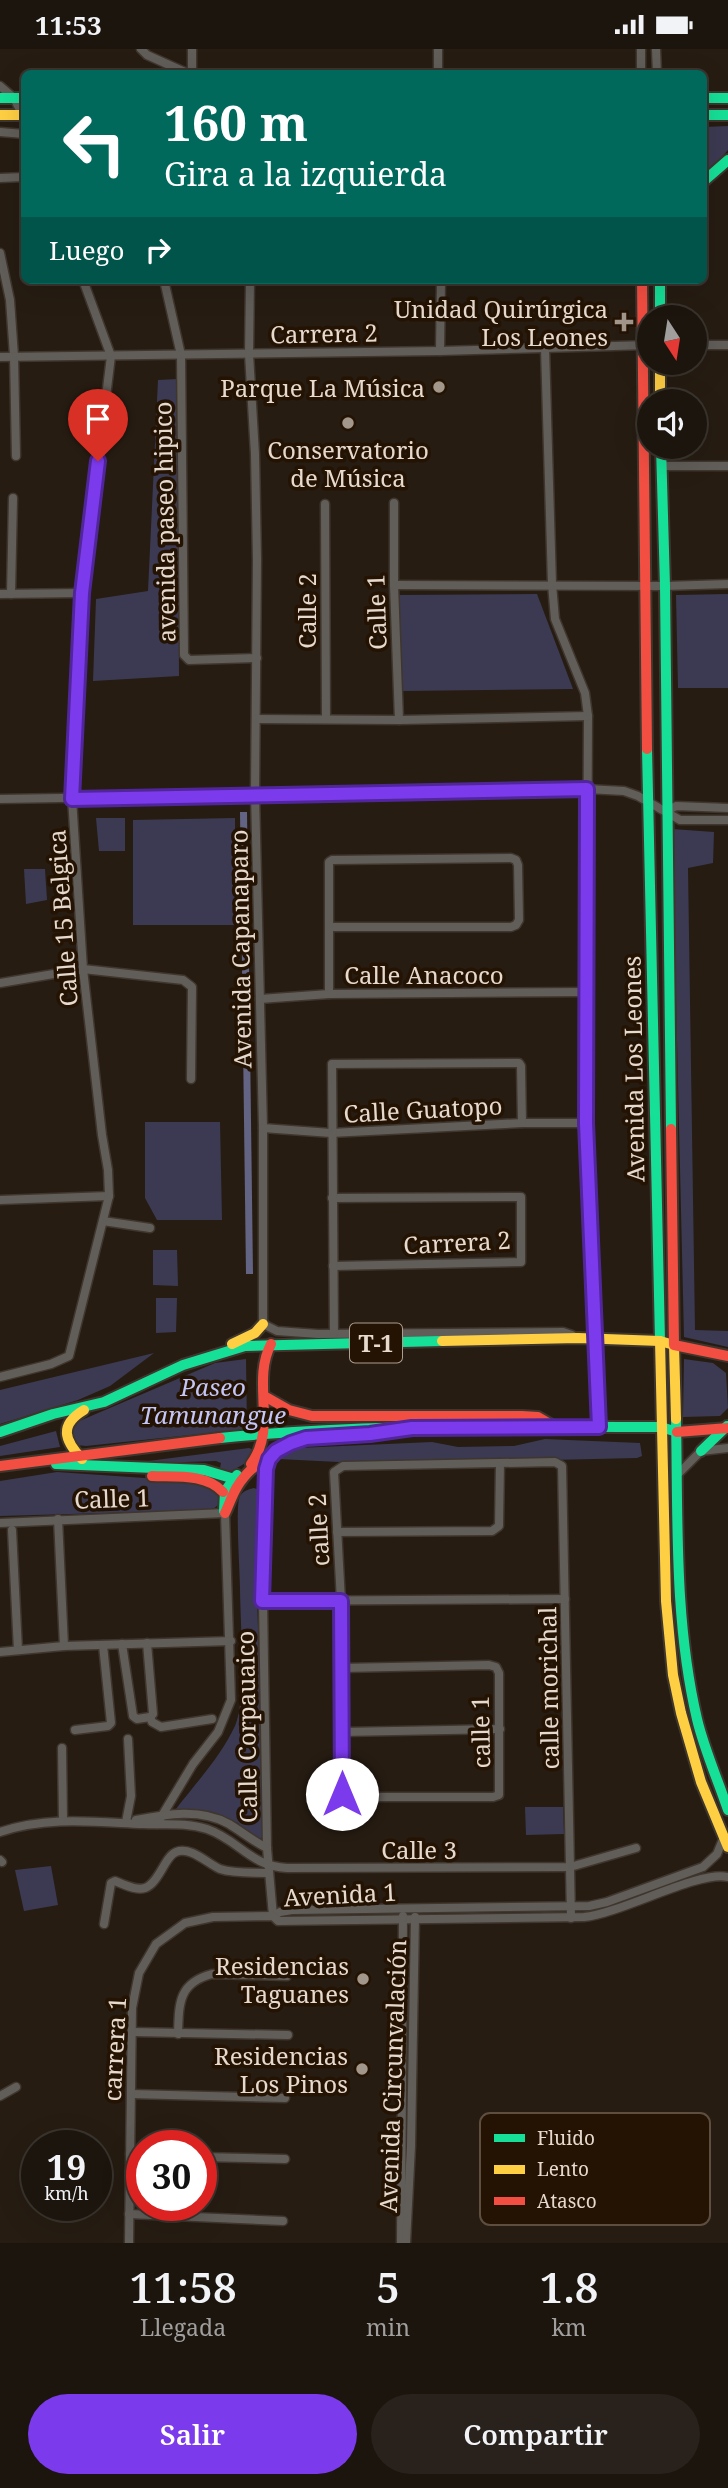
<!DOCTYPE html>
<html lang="es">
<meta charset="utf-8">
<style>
body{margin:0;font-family:"Noto Serif",serif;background:#29221c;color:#f1f3f6;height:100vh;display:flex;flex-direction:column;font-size:26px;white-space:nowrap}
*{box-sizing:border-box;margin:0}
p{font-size:23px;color:#a09f9e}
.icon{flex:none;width:38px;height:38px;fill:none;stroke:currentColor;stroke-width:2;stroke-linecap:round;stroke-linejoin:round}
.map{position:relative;height:2194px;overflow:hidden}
.details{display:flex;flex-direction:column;background:#1c150e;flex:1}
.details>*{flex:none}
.hud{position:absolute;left:21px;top:21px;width:686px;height:214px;border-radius:10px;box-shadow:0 7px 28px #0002,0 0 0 2px #3a342e;background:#00695c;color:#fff;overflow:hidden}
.needle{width:46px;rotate:168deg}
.fabs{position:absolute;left:637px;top:256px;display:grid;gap:14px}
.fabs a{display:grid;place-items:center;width:70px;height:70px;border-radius:50%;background:#1c150e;box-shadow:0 7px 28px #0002,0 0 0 2px #3a342e;font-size:35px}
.speed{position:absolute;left:21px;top:2081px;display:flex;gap:14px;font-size:35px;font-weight:700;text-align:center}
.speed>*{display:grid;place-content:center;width:91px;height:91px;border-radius:50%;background:#1c150e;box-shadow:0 7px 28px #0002,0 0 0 2px #3a342e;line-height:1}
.speed small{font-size:18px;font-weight:400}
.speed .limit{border:10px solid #d22;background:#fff;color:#111}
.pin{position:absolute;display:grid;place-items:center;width:60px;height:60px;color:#fff;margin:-72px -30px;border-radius:50% 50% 50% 0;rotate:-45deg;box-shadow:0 0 7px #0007}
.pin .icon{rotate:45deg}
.me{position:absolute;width:77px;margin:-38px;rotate:0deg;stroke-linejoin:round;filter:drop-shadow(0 0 5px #0008)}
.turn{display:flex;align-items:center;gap:24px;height:147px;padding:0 28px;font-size:32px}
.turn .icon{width:91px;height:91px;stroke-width:2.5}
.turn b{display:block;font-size:49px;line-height:60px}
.then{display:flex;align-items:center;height:66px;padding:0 28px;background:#0003;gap:14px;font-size:26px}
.eta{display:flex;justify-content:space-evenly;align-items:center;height:119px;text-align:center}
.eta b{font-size:42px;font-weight:600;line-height:49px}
.cta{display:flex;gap:14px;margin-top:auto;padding:14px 28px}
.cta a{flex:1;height:80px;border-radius:42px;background:#7c3aed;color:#fff;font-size:28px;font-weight:600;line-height:80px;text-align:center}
.cta a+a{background:#29221c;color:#f1f3f6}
.status{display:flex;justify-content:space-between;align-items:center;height:49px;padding:0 35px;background:#1c150e;direction:ltr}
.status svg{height:19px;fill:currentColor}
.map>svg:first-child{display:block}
.green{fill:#3b3a52}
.water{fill:#636484}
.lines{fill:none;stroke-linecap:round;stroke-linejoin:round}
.street-casing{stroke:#3f362e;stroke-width:11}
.fast-casing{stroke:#3f362e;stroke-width:14}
.slow-casing{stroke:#3f362e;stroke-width:14}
.jam-casing{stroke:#3f362e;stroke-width:14}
.street{stroke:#615d59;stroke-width:8}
.fast{stroke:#16e098;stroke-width:10}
.slow{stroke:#ffcf43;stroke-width:10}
.jam{stroke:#f24e42;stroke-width:10}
.route-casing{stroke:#51269a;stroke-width:18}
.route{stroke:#7c3aed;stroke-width:12}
.poi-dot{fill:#a3978c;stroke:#241303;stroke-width:2.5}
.labels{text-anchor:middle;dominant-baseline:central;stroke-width:7;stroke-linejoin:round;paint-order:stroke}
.shield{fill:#241303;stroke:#ac9e91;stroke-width:2}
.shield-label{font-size:23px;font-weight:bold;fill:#e6d9ce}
.poi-label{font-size:24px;fill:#e6d9ce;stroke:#241303;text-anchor:end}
.street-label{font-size:24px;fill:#e6d9ce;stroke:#241303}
.park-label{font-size:24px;font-style:italic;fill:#c4c6f8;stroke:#241303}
.key{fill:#241303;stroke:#5e4e40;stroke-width:2}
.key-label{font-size:19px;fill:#e6d9ce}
</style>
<div class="status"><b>11:53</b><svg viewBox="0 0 49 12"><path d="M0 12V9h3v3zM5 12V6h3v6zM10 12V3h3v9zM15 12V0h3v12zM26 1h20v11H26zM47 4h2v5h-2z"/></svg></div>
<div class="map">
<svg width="728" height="2194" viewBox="0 0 728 2194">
<rect width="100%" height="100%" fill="#261c12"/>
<!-- green -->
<g class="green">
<polygon points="728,77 728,101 704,127 704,78"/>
<polygon points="178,330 179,627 93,632 96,550 148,542 158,331"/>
<polygon points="537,545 573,640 402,642 399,546"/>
<polygon points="728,545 728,639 678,639 676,546"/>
<polygon points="96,769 125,769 125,802 99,802"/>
<polygon points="235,769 235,876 133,876 133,771"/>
<polygon points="672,780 714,783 713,814 688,819 695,1281 728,1282 728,1298 684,1288"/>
<polygon points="24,820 45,820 47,851 26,855"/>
<polygon points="145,1073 220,1073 222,1171 157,1171 145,1149"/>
<polygon points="153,1201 177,1201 178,1237 153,1236"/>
<polygon points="156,1249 177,1249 176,1283 156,1284"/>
<polygon points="154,1304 110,1337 78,1351 0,1375 0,1341"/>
<polygon points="246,1310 247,1380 86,1397 77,1396 70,1382 77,1373 215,1314"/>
<polygon points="684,1310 713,1314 726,1324 728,1359 720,1367 683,1368"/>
<polygon points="56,1382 60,1398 0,1407 0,1397"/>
<polygon points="545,1390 640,1394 642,1407 637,1409 380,1415 278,1410 298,1399 432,1393 458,1398 514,1397"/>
<polygon points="249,1399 257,1402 254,1409 230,1423 220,1419 221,1414 216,1412 125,1415"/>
<polygon points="57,1423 203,1433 220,1445 218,1456 212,1461 0,1467 0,1432"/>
<path d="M254 1439 259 1441 257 1548 265 1789 251 1790 238 1774 220 1767 176 1760C196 1734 221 1707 235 1677 247 1650 240 1571 240 1538 240 1523 235 1454 240 1447 243 1442 249 1440 254 1439Z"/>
<polygon points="525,1758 563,1758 564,1785 526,1786"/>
<polygon points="51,1817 58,1856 24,1862 15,1821"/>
</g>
<!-- water -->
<polygon class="water" points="240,763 247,763 253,1225 246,1225"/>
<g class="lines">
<defs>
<g id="street">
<polyline points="141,0 147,6 187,24"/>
<polyline points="438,0 438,24"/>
<polyline points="641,0 641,24"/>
<polyline points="656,0 657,24"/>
<polyline points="192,24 192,0"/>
<polyline points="0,37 14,49 24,69"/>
<polyline points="0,83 24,85"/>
<polyline points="0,129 24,128"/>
<polyline points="0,204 10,251 14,307 16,407"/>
<polyline points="164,231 181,306 184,606 189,611 257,609"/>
<polyline points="250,231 249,305 255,405 257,511 255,745 263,1079 263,1275 277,1282 318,1285 563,1283 572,1286"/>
<polyline points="695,296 728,296"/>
<polyline points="545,299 552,535 555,570 585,644 588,667 586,1074 599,1378"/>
<polyline points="440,302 441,231"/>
<polyline points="0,308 440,302 649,296"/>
<polyline points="661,417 728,417"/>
<polyline points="394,454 394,536 399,671"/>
<polyline points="325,455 326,669"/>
<polyline points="394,536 665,537 728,535"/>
<polyline points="0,545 82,544"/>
<polyline points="11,545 13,449"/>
<polyline points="256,670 399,671 588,667"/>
<polyline points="0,750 587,740 624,742 638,747 680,771 728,771"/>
<polyline points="667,762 676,757 728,759"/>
<polyline points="0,934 83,920 183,931 192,938 191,1030"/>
<polyline points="329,945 329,813 332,811 511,809 516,811 518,816 519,871 516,876 511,878 330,878"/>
<polyline points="260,950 329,945 588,943"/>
<polyline points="263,1079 331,1084 522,1074 586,1074"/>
<polyline points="332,1149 521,1148 521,1213 333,1217"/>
<polyline points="0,1151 109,1147"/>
<polyline points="103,1172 150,1179"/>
<polyline points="334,1284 332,1015 519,1014 521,1017 522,1074"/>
<polyline points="0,1328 51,1315 69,1307 109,1147 108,1121 102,1086 83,920 72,749 82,544 111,307 83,231"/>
<polyline points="677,1426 701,1402 728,1399"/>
<polyline points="266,1446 263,1552 267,1799 273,1867"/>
<polyline points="58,1470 64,1597"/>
<polyline points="0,1474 225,1464 231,1651 218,1683 193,1715 157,1775"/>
<polyline points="12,1481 18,1601"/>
<polyline points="337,1483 492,1482 499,1477 500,1414"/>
<polyline points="263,1552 565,1550"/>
<polyline points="122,1595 133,1667 137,1670 150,1668 153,1665 147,1594"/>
<polyline points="0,1603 64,1597 231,1592"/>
<polyline points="342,1619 489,1616 496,1618 499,1624 499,1746 493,1748 343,1748 342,1745 341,1552 334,1423 343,1417 555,1413 562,1417 571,1869"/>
<polyline points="150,1668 152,1673 161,1678 212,1670"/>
<polyline points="75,1681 108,1677 111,1674 103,1596"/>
<polyline points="342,1683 500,1680"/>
<polyline points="62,1699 63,1771"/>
<path d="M136 1771C166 1765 201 1759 229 1775 242 1783 253 1792 267 1799"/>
<polyline points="126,1773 131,1747 128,1690"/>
<path d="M0 1783C47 1767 95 1773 143 1775 165 1776 186 1773 207 1780 239 1791 250 1817 287 1819L570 1818 636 1799"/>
<polyline points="0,1811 2,1813"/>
<polyline points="273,1867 280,1863 292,1861 589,1857 607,1853 703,1818 717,1805 724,1788"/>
<path d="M104 1875 111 1834 115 1832C145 1845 149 1843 165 1815 168 1810 171 1805 176 1803 191 1797 208 1815 220 1820 235 1825 254 1823 269 1824"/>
<polyline points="133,1983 288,1986"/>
<path d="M178 1985C179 1955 178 1934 212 1925L287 1927"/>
<polyline points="131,2045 285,2049"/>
<polyline points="0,2047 16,2038"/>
<polyline points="130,2105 142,2106"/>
<polyline points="201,2108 285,2110"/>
<polyline points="129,2165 283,2172"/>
<path d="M129 2194 132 1959 139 1924 156 1895 185 1874 213 1868 273 1867 278 1872 584 1868C622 1864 699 1821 728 1828"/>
<polyline points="401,2194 403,1867"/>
<polyline points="406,2194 411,2097 415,1868"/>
</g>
<g id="fast">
<polyline points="0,49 24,49"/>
<polyline points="704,49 728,49"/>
<polyline points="704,66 728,66"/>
<polyline points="704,132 728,111"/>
<polyline points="660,231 660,268"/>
<polyline points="661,397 665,537 671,1080"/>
<polyline points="647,700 660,1292"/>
<path d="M676 1370C678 1470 674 1572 697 1670 704 1700 718 1731 728 1761"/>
<polyline points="0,1383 53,1365 104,1353 183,1316 245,1297 442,1292"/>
<path d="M220 1389C366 1374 514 1378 661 1378L677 1383"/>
<polyline points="701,1402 727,1377"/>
<polyline points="56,1415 204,1421 231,1429"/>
<polyline points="224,1462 225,1442 237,1426"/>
</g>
<g id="slow">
<polyline points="0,66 24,66"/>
<polyline points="660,313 660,352"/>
<polyline points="442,1292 578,1289 660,1292 674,1296 676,1370"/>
<polyline points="660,1292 666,1552 673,1626 681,1664 701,1733 728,1798"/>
<polyline points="232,1295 255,1284 263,1275"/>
<path d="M82 1410C64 1391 59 1376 84 1361"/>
<polyline points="266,1446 266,1420 273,1406"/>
</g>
<g id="jam">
<polyline points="642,231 647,700"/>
<polyline points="671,1080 674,1296 728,1307"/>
<polyline points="266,1348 289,1361 312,1367 522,1367 538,1368 555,1378"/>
<polyline points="677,1383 728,1379"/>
<path d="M251 1415C278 1379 251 1333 271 1295"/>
<polyline points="0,1417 220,1389"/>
<path d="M152 1427C175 1428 206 1424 223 1443"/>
<path d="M225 1464C229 1456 232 1446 237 1438 251 1414 285 1394 311 1389"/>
</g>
</defs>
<!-- street casing -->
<use href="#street" class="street-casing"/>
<!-- fast casing -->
<use href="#fast" class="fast-casing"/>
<!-- slow casing -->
<use href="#slow" class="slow-casing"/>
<!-- jam casing -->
<use href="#jam" class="jam-casing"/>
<!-- street -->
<use href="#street" class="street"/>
<!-- fast -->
<use href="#fast" class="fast"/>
<!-- slow -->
<use href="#slow" class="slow"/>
<!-- jam -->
<use href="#jam" class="jam"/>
</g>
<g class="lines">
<defs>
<polyline id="route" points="98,412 82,544 72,750 587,740 586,1074 599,1378 412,1379 370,1385 306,1389 291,1394 276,1402 269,1410 266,1420 262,1552 341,1552 342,1745"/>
</defs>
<!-- route casing -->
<use href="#route" class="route-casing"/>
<!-- route -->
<use href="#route" class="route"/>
</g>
<!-- markers -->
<g class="poi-dot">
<path d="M620.5 262.5h7v7h7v7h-7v7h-7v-7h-7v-7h7z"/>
<circle cx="439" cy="338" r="7"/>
<circle cx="348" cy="374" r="7"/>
<circle cx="363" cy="1930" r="7"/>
<circle cx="362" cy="2020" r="7"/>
</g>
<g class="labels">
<!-- shield labels -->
<rect class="shield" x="350" y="1274.5" width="52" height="39" rx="5"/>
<g class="shield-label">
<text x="376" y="1294">T-1</text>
</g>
<!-- poi labels -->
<g class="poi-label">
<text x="608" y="259">Unidad Quirúrgica<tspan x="608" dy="28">Los Leones</tspan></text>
<text x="425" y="338">Parque La Música</text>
<text x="348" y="400" text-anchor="middle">Conservatorio<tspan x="348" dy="28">de Música</tspan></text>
<text x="349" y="1916">Residencias<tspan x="349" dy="28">Taguanes</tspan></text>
<text x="348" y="2006">Residencias<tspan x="348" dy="28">Los Pinos</tspan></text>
</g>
<!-- street labels -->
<g class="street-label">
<text transform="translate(324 284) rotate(-1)">Carrera 2</text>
<text transform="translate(164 473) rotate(-91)">avenida paseo hipico</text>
<text transform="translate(306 562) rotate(-90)">Calle 2</text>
<text transform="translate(376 563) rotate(-92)">Calle 1</text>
<text transform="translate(62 869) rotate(-94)">Calle 15 Belgica</text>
<text transform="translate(240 900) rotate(-91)">Avenida Capanaparo</text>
<text x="424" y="925">Calle Anacoco</text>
<text transform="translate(633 1020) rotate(-91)">Avenida Los Leones</text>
<text transform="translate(423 1060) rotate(-3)">Calle Guatopo</text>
<text transform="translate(457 1193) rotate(-3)">Carrera 2</text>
<text transform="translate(112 1449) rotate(-2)">Calle 1</text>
<text transform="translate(318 1481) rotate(-93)">calle 2</text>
<text transform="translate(548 1639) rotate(-91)">calle morichal</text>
<text transform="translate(246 1678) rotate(-91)">Calle Corpauaico</text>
<text transform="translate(480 1683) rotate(-91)">calle 1</text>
<text x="419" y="1800">Calle 3</text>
<text transform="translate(340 1845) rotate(-3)">Avenida 1</text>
<text transform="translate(114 2000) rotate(-87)">carrera 1</text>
<text transform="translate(392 2027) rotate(-88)">Avenida Circunvalación</text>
</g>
<!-- park labels -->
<g class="park-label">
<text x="213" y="1337">Paseo<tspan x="213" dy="28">Tamunangue</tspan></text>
</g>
</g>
<!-- legend -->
<rect x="480" y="2064" width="230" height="112" rx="10" class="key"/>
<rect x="494" y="2085" width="31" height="8" fill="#16e098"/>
<rect x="494" y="2116" width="31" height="9" fill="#ffcf43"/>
<rect x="494" y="2148" width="31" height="8" fill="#f24e42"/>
<g class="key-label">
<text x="537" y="2096">Fluido</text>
<text x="537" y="2127">Lento</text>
<text x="537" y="2159">Atasco</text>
</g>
</svg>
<div class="fabs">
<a><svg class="needle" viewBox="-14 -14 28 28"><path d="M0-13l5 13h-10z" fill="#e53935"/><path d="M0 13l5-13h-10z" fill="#a09f9e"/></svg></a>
<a><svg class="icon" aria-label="sound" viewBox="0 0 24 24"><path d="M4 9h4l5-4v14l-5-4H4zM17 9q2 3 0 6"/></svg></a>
</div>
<div class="speed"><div>19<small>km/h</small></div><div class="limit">30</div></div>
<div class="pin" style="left:98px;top:412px;background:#d93025"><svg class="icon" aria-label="arrive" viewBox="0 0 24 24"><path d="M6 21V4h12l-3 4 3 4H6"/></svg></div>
<svg class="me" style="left:342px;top:1745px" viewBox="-20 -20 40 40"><circle r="19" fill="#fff"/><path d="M0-13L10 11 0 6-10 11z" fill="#7c3aed"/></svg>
<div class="hud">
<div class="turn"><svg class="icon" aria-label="left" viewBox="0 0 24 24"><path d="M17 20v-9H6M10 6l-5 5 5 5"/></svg><div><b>160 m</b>Gira a la izquierda</div></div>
<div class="then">Luego<svg class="icon" aria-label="right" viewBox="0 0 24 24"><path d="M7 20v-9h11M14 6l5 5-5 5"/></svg></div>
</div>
</div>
<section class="details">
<div class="eta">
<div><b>11:58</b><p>Llegada</p></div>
<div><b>5</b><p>min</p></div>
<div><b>1.8</b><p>km</p></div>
</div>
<div class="cta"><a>Salir</a><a>Compartir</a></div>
</section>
